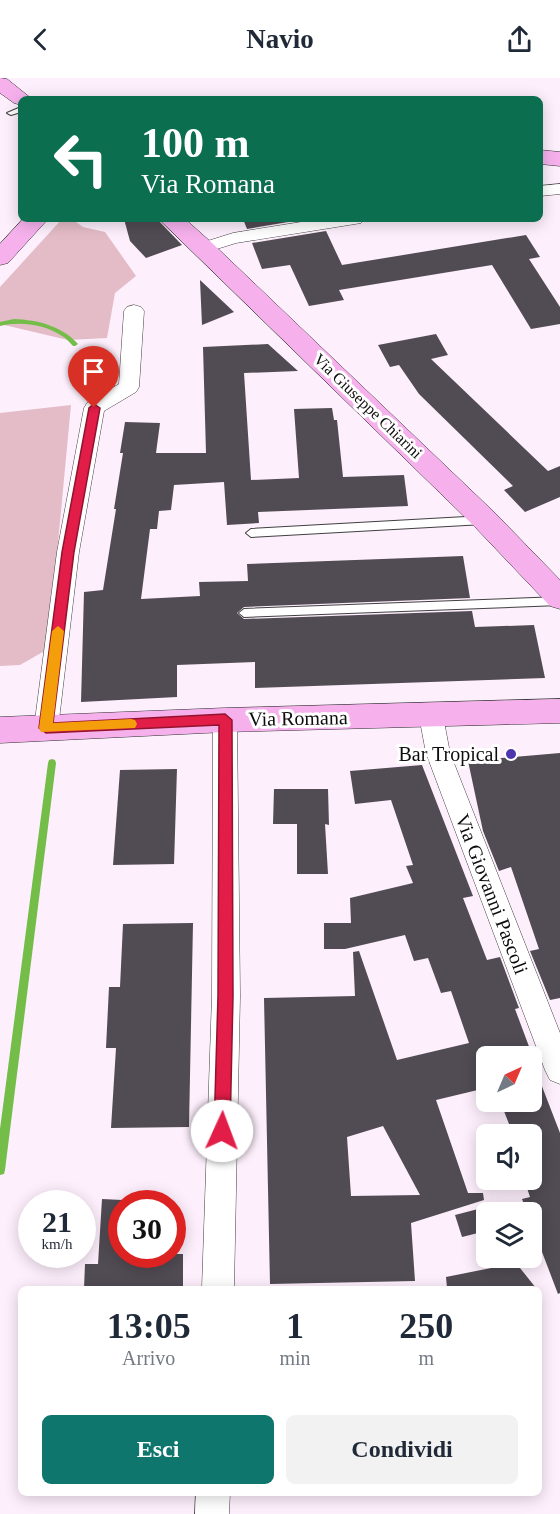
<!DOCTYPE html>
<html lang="it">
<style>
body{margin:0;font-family:Georgia,serif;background:#f2f2f3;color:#1f2937;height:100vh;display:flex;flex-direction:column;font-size:22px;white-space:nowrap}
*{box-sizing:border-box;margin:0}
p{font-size:20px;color:#747a83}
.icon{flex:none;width:33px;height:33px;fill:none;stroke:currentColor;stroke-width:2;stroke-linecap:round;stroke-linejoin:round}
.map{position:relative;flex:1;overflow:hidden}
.panel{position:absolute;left:18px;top:1208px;width:524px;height:210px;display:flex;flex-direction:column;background:#fff;border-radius:9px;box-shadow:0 3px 15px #0003}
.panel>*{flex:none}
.hud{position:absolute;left:18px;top:18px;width:525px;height:126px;border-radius:9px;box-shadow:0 3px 15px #0003;background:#0b6e4f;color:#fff;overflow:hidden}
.needle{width:39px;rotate:44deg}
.tools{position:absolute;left:476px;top:968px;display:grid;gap:12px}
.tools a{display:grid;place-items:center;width:66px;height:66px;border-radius:9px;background:#fff;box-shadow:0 3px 15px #0003;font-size:30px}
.speed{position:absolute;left:18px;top:1112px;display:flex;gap:12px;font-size:30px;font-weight:700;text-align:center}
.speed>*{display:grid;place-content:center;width:78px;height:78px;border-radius:50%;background:#fff;box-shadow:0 3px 15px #0003;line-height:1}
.speed small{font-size:15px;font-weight:400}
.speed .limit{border:9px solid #d22;background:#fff;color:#111}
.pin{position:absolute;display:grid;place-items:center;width:51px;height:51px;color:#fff;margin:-62px -26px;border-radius:50% 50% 50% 0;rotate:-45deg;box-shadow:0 0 6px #0007}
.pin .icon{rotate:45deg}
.me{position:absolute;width:66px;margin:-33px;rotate:2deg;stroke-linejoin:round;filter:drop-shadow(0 0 4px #0008)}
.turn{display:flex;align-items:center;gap:21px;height:126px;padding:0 24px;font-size:27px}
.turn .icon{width:78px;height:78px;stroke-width:2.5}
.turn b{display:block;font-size:42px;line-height:51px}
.eta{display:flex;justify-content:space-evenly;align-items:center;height:102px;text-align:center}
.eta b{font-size:36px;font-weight:600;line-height:42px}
.cta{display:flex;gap:12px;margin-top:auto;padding:12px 24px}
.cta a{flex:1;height:69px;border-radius:9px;background:#0f766e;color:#fff;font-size:24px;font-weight:600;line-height:69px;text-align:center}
.cta a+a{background:#f2f2f3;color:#1f2937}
header{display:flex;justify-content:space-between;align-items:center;height:78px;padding:0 24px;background:#fff;font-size:27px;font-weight:600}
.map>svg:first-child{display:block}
.green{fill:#e4bcc7}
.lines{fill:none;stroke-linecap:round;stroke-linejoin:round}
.stream{fill:#73bd48;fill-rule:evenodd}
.building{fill:#514b54;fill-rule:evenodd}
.lane-casing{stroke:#404040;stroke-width:2}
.street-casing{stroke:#404040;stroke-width:1}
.secondary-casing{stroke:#2f2f2f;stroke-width:1}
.lane{fill:#fff;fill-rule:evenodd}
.street{fill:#fff;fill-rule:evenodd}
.secondary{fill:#f6b1ed;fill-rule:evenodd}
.route{fill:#e11d48;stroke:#92132f;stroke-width:1.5}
.slow{fill:#f59e0b}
.poi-dot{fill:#4c35ad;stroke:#fff;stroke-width:2}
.labels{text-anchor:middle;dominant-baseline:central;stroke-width:6;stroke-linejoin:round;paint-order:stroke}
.far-street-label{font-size:16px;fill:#0d0d0d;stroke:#fff}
.street-label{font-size:20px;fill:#0d0d0d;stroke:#fff}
.poi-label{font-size:20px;fill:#0d0d0d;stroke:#fff;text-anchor:end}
</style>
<header><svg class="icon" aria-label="back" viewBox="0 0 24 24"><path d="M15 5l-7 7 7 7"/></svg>Navio<svg class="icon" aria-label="share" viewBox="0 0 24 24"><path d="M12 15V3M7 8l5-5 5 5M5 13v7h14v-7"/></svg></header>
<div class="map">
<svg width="560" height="1436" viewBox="0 0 560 1436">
<rect width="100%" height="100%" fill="#fdeffc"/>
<!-- green -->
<g class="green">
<polygon points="62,141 72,141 83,149 105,154 136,198 115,215 107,260 68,262 0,246 0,209"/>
<polygon points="71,327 48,571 20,587 0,588 0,335"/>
</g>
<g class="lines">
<!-- stream -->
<g class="stream">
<path d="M14 241C38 242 62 248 78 266L75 268H73C69 264 66 260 62 258 45 246 19 243 0 248V244Z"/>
<polygon points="52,681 55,682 56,685 5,1092 4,1096 0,1097 0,1051 48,685 49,682"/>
</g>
</g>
<!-- building -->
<g class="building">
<polygon points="124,141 157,141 182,167 146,180 130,163"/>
<polygon points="243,141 306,141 247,151"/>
<polygon points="326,153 342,187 526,157 540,179 529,181 560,229 560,246 531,251 492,187 339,212 344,222 309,228 290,187 262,191 252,165"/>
<polygon points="200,202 234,234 202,247"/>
<polygon points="436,256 448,277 431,281 548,393 560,388 560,419 525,434 504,412 513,408 419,316 399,287 390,289 378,267"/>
<polygon points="268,266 298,293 244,295 251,402 299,400 294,331 332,330 334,342 337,342 343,399 404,397 408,428 258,434 259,445 227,447 224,404 174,407 171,432 159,433 157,451 150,451 141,521 200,518 199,504 248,503 247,486 463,478 470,520 244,529 237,535 244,541 472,533 475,549 534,547 545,600 255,610 255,584 177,587 177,619 81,624 84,514 103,512 116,431 114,431 123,375 120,375 125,344 160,345 156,375 206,375 203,269"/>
<polygon points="560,675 560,920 550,922 530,873 539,871 511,789 499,793 483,753 468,683"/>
<path d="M422 687 473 818 463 820 487 882 500 879 519 930 515 931 540 998H538L560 1055V1215L558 1216 531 1145V1134H527L522 1121 530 1119 524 1101H531V1056H513L500 1023H531V978H486V1010L436 1022 468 1115H483L484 1122 411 1145 415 1203 270 1206 264 920 355 918 353 874 359 873 397 982 469 965 451 913 441 915 428 880 414 883 405 857 345 871H324V845H351L350 820 413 805 406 788 413 787 391 722 355 726 350 693ZM383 1048 420 1117 351 1118 347 1059Z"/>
<polygon points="177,691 174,786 113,787 120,692"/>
<polygon points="274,711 328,711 329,747 325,746 328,796 297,796 297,746 273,746"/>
<polygon points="193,845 189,1049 111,1050 116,970 106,970 109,909 120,909 123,846"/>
<polygon points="102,1121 122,1122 122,1176 183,1176 183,1210 84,1210 85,1186 98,1186"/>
<polygon points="486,1129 486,1153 462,1159 455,1137"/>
<polygon points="516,1185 536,1210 447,1210 446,1199"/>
</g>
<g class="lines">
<defs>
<g id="lane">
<polygon points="21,29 21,34 11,37 7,35"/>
<polygon points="484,438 489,442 484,446 251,459 246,455 251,451"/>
<polygon points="560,519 560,527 244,539 239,535 244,531"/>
</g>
<g id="street">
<polygon points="560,106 560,116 540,118 540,108"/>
<polygon points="320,141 364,141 361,145 355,146 236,165 204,175 198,174 195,170 198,166 233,155"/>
<polygon points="134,227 141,229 144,233 139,309 136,314 104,333 79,474 58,650 55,657 46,660 37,657 34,650 57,474 84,330 87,325 119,306 124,233 127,229"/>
<polygon points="431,628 440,631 443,638 450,675 560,955 560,1006 550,1002 545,992 426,675 419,638 422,631"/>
<polygon points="225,632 234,635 237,642 240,918 234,1210 202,1210 212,918 213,642 216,635"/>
<polygon points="196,1414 230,1414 229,1436 195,1436"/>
</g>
<g id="secondary">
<polygon points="0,0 7,1 32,21 21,21 21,27 14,25 0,15"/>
<polygon points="540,72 560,74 560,88 540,86"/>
<polygon points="23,141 48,141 8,185 0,187 0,166"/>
<polygon points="159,141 185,141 212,165 495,435 560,502 560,531 550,528 475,449"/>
<polygon points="560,621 560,645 225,654 0,665 0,639 225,630"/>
</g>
</defs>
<!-- lane casing -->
<use href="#lane" class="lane-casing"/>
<!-- street casing -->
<use href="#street" class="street-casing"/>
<!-- secondary casing -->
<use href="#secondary" class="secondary-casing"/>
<!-- lane -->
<use href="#lane" class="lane"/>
<!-- street -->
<use href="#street" class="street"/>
<!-- secondary -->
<use href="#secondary" class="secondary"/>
</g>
<!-- route -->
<polygon class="route" points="94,326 100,330 74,474 53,645 225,636 232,642 233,918 230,1053 228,1058 222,1061 217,1058 214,1053 218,918 219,647 46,655 39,650 62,474 89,330"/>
<!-- slow -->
<polygon class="slow" points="58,548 64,553 53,645 131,641 135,642 137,646 135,650 41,654 39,650 52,553"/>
<!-- markers -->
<circle class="poi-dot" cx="511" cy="676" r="6"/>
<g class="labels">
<!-- far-street labels -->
<g class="far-street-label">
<text transform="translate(368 328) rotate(44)">Via Giuseppe Chiarini</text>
</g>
<!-- street labels -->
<g class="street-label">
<text transform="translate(298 640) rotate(-1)">Via Romana</text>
<text transform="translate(492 816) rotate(69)">Via Giovanni Pascoli</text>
</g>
<!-- poi labels -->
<g class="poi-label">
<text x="499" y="676">Bar Tropical</text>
</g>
</g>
</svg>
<div class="tools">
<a><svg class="needle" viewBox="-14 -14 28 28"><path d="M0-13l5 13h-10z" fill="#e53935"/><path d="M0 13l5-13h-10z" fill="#747a83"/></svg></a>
<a><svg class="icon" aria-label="sound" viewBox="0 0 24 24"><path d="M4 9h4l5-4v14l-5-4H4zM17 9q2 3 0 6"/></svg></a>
<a><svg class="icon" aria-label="layers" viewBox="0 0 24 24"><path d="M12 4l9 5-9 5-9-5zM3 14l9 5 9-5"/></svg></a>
</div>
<div class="speed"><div>21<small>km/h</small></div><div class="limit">30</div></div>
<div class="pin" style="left:94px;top:330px;background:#d93025"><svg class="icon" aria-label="arrive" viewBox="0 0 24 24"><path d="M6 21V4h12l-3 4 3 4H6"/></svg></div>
<svg class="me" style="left:222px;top:1053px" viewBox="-20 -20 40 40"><circle r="19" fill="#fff"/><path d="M0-13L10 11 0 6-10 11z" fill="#e11d48"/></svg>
<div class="hud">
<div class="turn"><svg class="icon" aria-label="left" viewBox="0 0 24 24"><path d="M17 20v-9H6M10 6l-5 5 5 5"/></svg><div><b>100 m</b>Via Romana</div></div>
</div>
<section class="panel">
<div class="eta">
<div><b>13:05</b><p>Arrivo</p></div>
<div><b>1</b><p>min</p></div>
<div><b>250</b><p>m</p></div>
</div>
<div class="cta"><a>Esci</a><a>Condividi</a></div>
</section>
</div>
